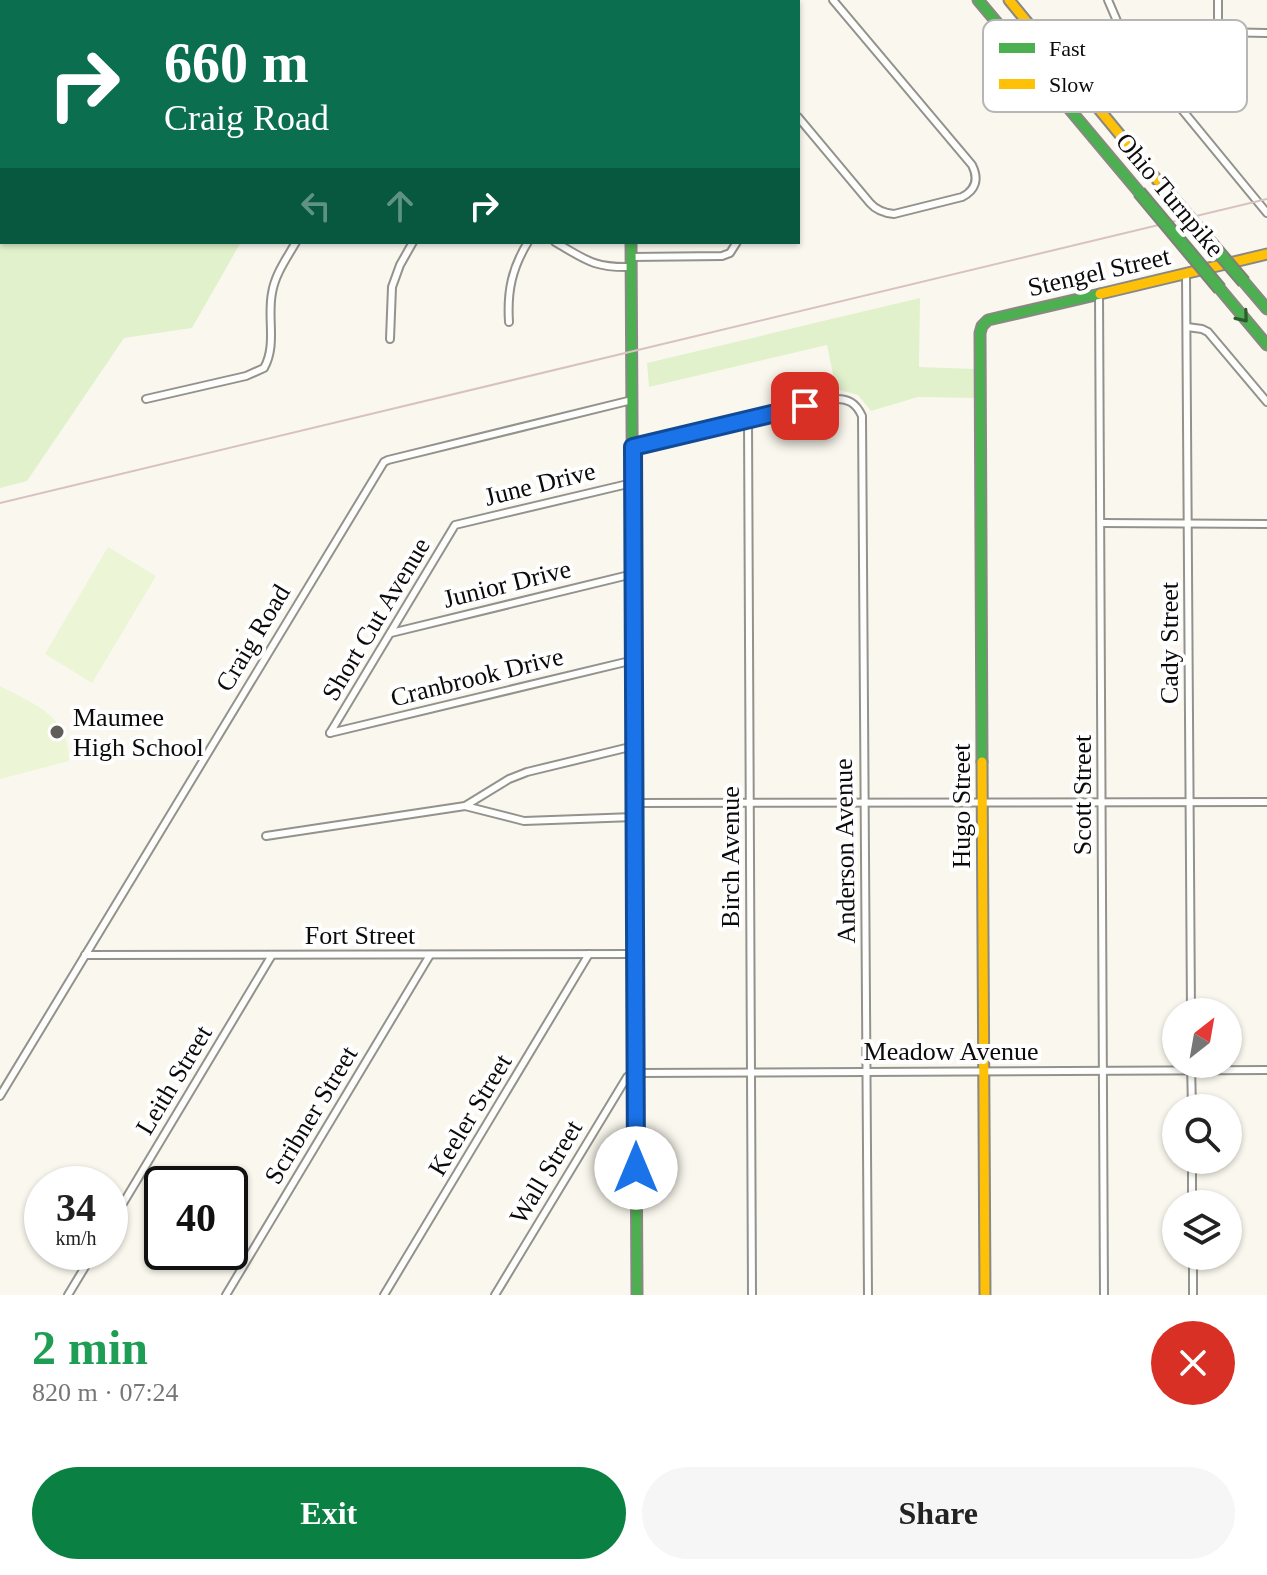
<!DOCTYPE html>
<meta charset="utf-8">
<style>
body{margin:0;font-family:"Times New Roman",serif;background:#f6f6f6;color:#222;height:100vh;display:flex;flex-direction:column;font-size:30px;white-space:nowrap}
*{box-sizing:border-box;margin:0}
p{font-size:26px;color:#767676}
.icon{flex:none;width:44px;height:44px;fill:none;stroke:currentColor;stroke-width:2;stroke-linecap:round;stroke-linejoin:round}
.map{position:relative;height:1295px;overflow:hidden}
.details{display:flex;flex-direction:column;background:#fff;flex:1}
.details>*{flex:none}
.banner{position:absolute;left:0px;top:0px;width:800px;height:244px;box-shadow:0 2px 6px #0004;background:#0b6e4f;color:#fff;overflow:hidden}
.needle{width:52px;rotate:31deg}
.fabs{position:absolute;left:1162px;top:998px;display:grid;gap:16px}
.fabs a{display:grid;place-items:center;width:80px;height:80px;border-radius:50%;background:#fff;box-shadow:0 2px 6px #0004;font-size:40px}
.speed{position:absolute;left:24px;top:1166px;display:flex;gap:16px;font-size:40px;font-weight:700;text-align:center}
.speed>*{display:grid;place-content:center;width:104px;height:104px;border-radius:50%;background:#fff;box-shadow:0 2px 6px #0004;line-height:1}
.speed small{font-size:20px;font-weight:400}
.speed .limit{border:4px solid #111;border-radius:12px;background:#fff;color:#111}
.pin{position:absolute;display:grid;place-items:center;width:68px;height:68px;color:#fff;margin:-34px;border-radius:16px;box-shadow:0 4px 12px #0006}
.me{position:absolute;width:88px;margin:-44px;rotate:0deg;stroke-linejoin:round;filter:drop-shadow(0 0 6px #0008)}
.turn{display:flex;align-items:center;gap:28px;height:168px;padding:0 32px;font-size:36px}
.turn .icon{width:104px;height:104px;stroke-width:2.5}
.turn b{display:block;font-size:56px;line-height:68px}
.lanes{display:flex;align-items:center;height:76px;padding:0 32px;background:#0003;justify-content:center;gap:40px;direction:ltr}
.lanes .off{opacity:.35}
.round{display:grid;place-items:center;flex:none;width:84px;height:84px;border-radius:42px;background:#f6f6f6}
.summary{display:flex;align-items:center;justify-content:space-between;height:136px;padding:0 32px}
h1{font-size:48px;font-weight:800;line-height:60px;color:#1e9e55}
.button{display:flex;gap:16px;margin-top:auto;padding:16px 32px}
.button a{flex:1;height:92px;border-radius:48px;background:#0b8043;color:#fff;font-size:32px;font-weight:800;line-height:92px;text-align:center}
.button a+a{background:#f6f6f6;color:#222}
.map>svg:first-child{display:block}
.green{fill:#e1f1cb}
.pitch{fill:#ecf5d6}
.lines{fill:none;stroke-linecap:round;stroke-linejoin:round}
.street-casing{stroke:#93928d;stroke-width:10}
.fast-casing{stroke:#898884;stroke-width:13}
.slow-casing{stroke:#898884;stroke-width:13}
.street{stroke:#fefefc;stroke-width:6}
.fast{stroke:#4caf50;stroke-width:9}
.slow{stroke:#ffc107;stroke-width:9}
.rail{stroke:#d8c2c1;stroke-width:2}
.fast-bridge-casing{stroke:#807f7a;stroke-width:15;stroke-linecap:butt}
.fast-bridge{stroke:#4caf50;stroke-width:11}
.oneway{stroke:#2c5d2e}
.route-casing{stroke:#114b97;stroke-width:20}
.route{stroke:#1a73e8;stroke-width:14}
.poi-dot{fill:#5f5e5a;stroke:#fff;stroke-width:3}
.labels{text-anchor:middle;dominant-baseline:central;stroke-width:8;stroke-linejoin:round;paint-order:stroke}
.street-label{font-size:26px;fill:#0b0b0b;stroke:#fff}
.poi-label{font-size:26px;fill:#0b0b0b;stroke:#fff;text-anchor:start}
.key{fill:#fff;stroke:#b6b6b6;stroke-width:2}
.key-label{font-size:22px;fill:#0b0b0b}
</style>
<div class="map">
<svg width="1267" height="1295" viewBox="0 0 1267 1295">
<rect width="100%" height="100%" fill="#faf8ee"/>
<!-- green -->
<g class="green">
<polygon points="0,0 381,0 380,2 2,2 2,242 241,242 192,328 124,338 27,481 0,488"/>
<polygon points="920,298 919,367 975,369 976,398 918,397 871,411 858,395 836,389 827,345 649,387 647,363"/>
</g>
<!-- pitch -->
<g class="pitch">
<polygon points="108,547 156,576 92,683 45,654"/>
<path d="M0 686C35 705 69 715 69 761L0 779Z"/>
</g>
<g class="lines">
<defs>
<g id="street">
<polyline points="590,0 622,2"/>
<polyline points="1108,0 1123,35 1137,55 1267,213"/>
<polyline points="1218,0 1218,32"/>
<polyline points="440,2 441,0"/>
<polyline points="1154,77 1195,42 1218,32 1266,33"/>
<path d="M798 117 870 203C876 210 884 213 894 214L962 197C976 190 979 179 972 165L833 0"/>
<path d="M555 242C586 260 594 268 631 267"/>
<polyline points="631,257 722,256 730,253 737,242"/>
<polyline points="1186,274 1191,1012"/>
<polyline points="1099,294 1104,1295"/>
<path d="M509 322C507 291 512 268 528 242"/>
<polyline points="1187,327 1202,329 1208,332 1267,402"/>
<polyline points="390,339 392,287 400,265 413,242"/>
<path d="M146 399 246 376 264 368C277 345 267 318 272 293 275 274 287 258 296 242"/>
<polyline points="748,420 752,1295"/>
<path d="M633 447 834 399C848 398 856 403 862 416L868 1295"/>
<polyline points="1101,523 1267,524"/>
<polyline points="391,633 633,574"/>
<polyline points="330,733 455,525 632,483"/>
<polyline points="330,733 634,660"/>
<polyline points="634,803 1267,802"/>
<polyline points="465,806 524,821 634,817"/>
<polyline points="266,836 465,806 509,779 527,772 634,746"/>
<polyline points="85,955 635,954"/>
<polyline points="1191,1064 1192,1108"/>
<polyline points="0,1096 384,462 388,460 632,400"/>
<polyline points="1192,1160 1192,1204"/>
<polyline points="110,1225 272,955"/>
<polyline points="1193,1256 1193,1295"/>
<polyline points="68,1295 94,1252"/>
<polyline points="226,1295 430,955"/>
<polyline points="384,1295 589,954"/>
<polyline points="495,1295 627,1077 635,1073 1267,1070"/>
</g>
<g id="fast">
<polyline points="630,0 630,2"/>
<polyline points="978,0 1139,192"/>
<polyline points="631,242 637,1295"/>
<polyline points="1244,282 1267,309"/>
<polyline points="1220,289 1267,345"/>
<polyline points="982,762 980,333 982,326 988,320 1100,294"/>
</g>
<g id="slow">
<polyline points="1009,0 1163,187"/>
<polyline points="1100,294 1267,254"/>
<polyline points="982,762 985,1295"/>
</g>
</defs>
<!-- street casing -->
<use href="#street" class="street-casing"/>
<!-- fast casing -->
<use href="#fast" class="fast-casing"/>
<!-- slow casing -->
<use href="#slow" class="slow-casing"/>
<!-- street -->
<use href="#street" class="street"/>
<!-- fast -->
<use href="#fast" class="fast"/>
<!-- slow -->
<use href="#slow" class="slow"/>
<!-- rail -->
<polyline class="rail" points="0,503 1267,199"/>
<defs>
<g id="fast-bridge">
<polyline points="1163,187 1244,282"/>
<polyline points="1139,192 1220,289"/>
</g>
</defs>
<!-- fast-bridge casing -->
<use href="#fast-bridge" class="fast-bridge-casing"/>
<!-- fast-bridge -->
<use href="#fast-bridge" class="fast-bridge"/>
</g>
<!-- one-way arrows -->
<defs><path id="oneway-chevron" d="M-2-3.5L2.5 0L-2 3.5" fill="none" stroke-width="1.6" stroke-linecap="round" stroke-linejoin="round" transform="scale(2)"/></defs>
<use class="oneway" href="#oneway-chevron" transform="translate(1243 317) rotate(50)"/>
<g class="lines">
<defs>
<polyline id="route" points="636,1168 633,447 805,406"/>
</defs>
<!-- route casing -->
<use href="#route" class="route-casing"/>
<!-- route -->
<use href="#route" class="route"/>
</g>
<!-- markers -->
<circle class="poi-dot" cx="57" cy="732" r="8"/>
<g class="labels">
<!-- street labels -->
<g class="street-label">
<text transform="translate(1170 195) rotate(50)">Ohio Turnpike</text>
<text transform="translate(1099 272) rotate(-13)">Stengel Street</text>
<text transform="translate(540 484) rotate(-14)">June Drive</text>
<text transform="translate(507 584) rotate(-14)">Junior Drive</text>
<text transform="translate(376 619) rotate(-59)">Short Cut Avenue</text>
<text transform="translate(253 638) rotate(-59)">Craig Road</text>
<text transform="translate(1169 643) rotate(-90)">Cady Street</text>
<text transform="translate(477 677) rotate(-14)">Cranbrook Drive</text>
<text transform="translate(1082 795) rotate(-90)">Scott Street</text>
<text transform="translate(961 806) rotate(-90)">Hugo Street</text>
<text transform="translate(845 851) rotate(-91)">Anderson Avenue</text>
<text transform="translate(730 857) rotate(-90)">Birch Avenue</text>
<text x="360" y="935">Fort Street</text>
<text x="951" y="1051">Meadow Avenue</text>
<text transform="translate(174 1080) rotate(-59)">Leith Street</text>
<text transform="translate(311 1115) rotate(-59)">Scribner Street</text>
<text transform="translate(470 1115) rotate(-59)">Keeler Street</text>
<text transform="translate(546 1172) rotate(-59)">Wall Street</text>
</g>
<!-- poi labels -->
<g class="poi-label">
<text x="73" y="717">Maumee<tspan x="73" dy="30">High School</tspan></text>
</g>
</g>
<!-- legend -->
<rect x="983" y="20" width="264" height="92" rx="12" class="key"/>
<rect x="999" y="43" width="36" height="10" fill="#4caf50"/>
<rect x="999" y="79" width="36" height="10" fill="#ffc107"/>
<g class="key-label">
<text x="1049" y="56">Fast</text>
<text x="1049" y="92">Slow</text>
</g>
</svg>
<div class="fabs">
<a><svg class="needle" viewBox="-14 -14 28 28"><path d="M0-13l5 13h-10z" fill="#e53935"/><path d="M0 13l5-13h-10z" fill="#767676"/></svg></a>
<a><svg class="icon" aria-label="search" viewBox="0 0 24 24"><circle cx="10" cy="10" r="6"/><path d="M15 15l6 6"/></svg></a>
<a><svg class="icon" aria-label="layers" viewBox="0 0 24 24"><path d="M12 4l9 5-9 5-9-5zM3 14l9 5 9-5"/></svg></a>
</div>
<div class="speed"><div>34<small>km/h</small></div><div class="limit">40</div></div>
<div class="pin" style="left:805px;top:406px;background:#d93025"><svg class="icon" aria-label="arrive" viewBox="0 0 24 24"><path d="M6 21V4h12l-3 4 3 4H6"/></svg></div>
<svg class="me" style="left:636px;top:1168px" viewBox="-20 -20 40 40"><circle r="19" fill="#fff"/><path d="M0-13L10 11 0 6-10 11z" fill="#1a73e8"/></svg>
<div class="banner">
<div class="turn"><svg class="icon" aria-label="right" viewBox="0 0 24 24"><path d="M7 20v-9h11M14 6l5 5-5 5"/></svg><div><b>660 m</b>Craig Road</div></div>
<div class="lanes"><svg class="icon off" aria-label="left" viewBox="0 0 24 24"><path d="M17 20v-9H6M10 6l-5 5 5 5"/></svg><svg class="icon off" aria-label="ahead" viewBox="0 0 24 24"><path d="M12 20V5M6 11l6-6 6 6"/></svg><svg class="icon" aria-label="right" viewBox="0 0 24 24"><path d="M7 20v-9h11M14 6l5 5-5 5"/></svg></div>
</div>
</div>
<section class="details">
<div class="summary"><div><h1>2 min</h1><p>820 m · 07:24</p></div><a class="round" style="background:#d93025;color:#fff"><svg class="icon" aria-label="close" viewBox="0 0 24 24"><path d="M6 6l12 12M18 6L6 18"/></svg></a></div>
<div class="button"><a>Exit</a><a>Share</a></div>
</section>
